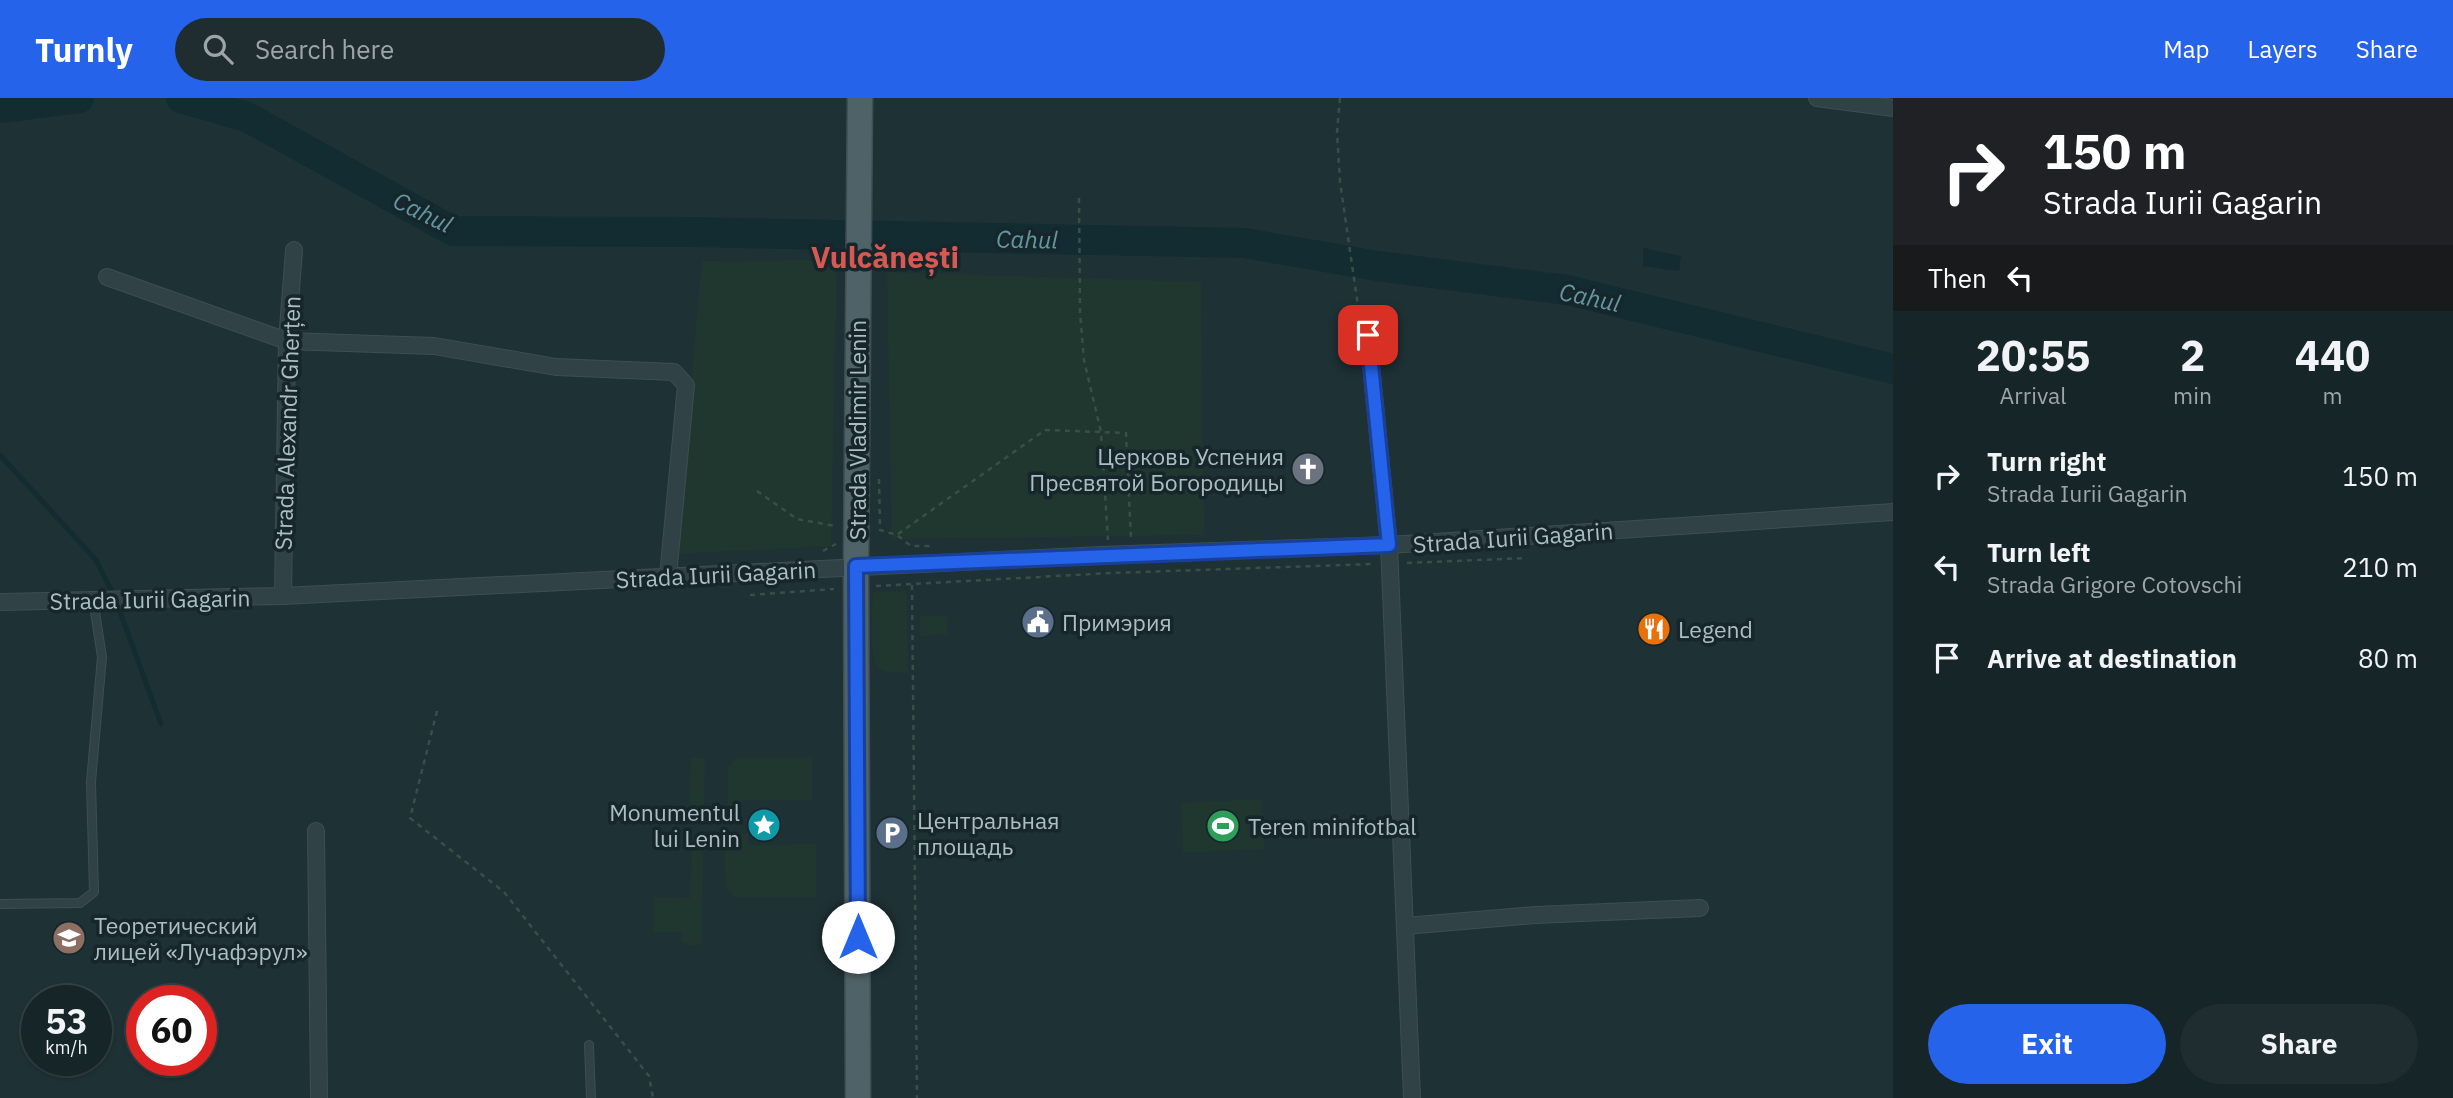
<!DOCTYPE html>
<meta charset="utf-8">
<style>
body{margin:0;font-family:"IBM Plex Sans",sans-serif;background:#1f2d30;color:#f1f3f6;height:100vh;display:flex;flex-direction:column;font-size:26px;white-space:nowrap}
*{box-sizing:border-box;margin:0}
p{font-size:23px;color:#9ea5a8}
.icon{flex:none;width:38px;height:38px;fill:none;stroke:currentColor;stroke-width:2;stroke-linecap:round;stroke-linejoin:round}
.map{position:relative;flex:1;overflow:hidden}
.panel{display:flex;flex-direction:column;background:#162528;width:560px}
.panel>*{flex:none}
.hud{background:#202124;color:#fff;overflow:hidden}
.speed{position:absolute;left:21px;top:887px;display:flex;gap:14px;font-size:35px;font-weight:700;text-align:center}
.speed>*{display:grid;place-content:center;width:91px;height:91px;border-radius:50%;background:#162528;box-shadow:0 2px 5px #0004,0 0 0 2px #354245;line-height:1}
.speed small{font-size:18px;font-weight:400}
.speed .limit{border:10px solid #d22;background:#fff;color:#111}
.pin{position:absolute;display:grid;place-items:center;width:60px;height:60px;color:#fff;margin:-30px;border-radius:14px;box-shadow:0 4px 10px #0006}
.me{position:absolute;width:77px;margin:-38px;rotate:0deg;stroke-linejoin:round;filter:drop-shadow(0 0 5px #0008)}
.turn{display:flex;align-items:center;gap:24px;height:147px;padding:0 35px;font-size:32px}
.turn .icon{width:91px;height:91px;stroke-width:2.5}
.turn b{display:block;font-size:49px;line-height:60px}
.then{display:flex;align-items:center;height:66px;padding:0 35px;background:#0003;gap:14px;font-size:26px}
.eta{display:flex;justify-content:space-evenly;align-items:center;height:119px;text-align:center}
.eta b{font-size:42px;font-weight:700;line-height:49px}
.action{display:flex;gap:14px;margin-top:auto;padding:14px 35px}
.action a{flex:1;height:80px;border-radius:42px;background:#2563eb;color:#fff;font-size:28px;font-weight:700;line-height:80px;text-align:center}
.action a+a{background:#1f2d30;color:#f1f3f6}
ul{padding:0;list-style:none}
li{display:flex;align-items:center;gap:21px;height:91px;padding:0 35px}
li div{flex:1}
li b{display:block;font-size:26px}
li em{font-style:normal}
header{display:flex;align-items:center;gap:42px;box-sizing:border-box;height:98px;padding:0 35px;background:#2563eb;color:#fff}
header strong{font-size:33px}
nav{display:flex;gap:38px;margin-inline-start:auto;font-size:24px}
.search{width:490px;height:63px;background:#1f2d30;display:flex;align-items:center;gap:18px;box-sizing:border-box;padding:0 24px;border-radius:38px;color:#9ea5a8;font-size:26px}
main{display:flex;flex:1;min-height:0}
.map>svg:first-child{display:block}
.green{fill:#203730}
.water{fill:#122c32}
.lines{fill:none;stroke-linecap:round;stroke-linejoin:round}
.stream{stroke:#122c32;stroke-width:5}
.river{stroke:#122c32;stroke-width:30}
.service-casing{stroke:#3e4e52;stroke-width:10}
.minor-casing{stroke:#3e4e52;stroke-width:18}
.primary-casing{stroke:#3e4e52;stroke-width:27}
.path{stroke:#384f48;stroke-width:2.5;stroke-dasharray:5 5;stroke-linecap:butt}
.service{stroke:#314246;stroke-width:8}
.minor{stroke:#314246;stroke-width:16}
.primary{stroke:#4f6267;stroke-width:24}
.route-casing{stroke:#184099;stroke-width:18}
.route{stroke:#2563eb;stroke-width:12}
.labels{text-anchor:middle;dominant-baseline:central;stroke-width:7;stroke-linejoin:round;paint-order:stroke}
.street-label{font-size:23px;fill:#abbec4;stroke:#17262a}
.poi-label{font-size:23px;fill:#abbec4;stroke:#17262a;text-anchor:start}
.water-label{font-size:24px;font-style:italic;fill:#6298a5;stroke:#17262a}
.district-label{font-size:30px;font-weight:bold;fill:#d65a53;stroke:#17262a}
</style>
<header>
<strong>Turnly</strong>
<div class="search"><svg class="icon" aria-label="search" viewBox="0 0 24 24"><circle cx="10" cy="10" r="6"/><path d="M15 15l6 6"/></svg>Search here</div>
<nav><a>Map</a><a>Layers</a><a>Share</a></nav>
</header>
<main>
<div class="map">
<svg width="1893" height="1000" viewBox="0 0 1893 1000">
<rect width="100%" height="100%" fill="#1e3135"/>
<!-- green -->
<g class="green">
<polygon points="837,162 831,448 675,456 702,163"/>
<polygon points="887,174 1201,184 1204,437 892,441"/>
<path d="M907 493 908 575C899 574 887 576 880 571 867 560 873 511 873 494Z"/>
<polygon points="947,517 948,537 920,538 920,518"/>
<polygon points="738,659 812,659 812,702 742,702 741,715 728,715 728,668"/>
<polygon points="691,660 705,660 704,707 690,707"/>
<polygon points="1262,701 1264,751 1183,755 1181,705"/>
<polygon points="724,736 748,736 748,747 816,746 816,799 734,799 725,789"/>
<polygon points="692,750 703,751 702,845 694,848 682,844 682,835 653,834 654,799 690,800"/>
</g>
<!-- water -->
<polygon class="water" points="1643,150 1681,158 1679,173 1643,168"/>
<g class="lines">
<!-- stream -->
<polyline class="stream" points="0,357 96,462 115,500 161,626"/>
<!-- river -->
<g class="river">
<polyline points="181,0 247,19 453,133 690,134 1244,145 1377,168 1567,192 1893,271"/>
<polyline points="0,10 79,0"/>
</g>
<defs>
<g id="service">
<polyline points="0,806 80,805 94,794 91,684 102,559 93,501"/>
<polyline points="589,947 591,1000"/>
</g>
<g id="minor">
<polyline points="1817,0 1893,10"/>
<polyline points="107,179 287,243 434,248 556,269 674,274 686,287 668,478"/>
<polyline points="1368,237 1389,447 1412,1000"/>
<polyline points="283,498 287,243 294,152"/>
<polyline points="0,504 283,498 1100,457 1389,447 1893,414"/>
<polyline points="316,733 319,1000"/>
<polyline points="1405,828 1535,817 1700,810"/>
</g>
<polyline id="primary" points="858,1000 856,468 860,0"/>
</defs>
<!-- service casing -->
<use href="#service" class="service-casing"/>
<!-- minor casing -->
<use href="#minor" class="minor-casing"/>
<!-- primary casing -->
<use href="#primary" class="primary-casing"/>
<!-- path -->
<g class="path">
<polyline points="1340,0 1337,34 1340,84 1360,222"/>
<polyline points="1079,100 1080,215 1084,262 1101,334 1108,442"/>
<polyline points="879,381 880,432 897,437 911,448 930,448"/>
<polyline points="757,393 797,421 835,428"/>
<polyline points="898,436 1045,332 1126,335 1131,441"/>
<polyline points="823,453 836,446"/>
<polyline points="1407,465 1526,460"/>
<polyline points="912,487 917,1000"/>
<polyline points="876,488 1111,475 1373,466"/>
<polyline points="750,497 834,491"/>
<polyline points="437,613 410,720 504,794 649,978 653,1000"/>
</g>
<!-- service -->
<use href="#service" class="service"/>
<!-- minor -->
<use href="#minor" class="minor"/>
<!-- primary -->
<use href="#primary" class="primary"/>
</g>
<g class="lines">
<defs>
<polyline id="route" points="858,839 856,468 1389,447 1368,237"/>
</defs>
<!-- route casing -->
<use href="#route" class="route-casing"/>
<!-- route -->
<use href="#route" class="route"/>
</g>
<!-- icons -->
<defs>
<symbol id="church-disc" viewBox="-11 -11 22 22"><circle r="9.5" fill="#6b7280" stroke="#17262a"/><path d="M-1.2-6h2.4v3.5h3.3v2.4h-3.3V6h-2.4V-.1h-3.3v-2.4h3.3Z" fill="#fff"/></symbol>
<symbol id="civic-disc" viewBox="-11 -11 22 22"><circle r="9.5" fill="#5c6f8a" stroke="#17262a"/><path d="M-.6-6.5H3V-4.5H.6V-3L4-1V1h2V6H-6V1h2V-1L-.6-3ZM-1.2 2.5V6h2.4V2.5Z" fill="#fff"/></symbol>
<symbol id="restaurant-disc" viewBox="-11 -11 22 22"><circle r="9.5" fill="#e8710a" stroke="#17262a"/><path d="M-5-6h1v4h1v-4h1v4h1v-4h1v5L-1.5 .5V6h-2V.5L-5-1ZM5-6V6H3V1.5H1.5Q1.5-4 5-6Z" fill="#fff"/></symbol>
<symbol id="sight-disc" viewBox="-11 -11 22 22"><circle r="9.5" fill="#0f9aa8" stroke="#17262a"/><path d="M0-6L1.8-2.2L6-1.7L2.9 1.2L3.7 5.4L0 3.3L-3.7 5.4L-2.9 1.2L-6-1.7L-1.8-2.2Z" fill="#fff"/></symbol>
<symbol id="stadium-disc" viewBox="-11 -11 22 22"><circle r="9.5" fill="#2e9e5b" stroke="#17262a"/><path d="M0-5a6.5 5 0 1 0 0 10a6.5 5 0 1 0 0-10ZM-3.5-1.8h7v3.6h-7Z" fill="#fff"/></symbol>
<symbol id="parking-disc" viewBox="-11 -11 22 22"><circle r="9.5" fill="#5c6f8a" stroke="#17262a"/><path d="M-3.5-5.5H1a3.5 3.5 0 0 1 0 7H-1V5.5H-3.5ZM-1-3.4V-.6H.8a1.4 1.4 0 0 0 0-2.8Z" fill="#fff"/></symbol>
<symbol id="school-disc" viewBox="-11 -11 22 22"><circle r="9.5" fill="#8d6e63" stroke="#17262a"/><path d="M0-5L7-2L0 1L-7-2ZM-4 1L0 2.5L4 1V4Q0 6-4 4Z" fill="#fff"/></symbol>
</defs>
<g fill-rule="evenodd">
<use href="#church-disc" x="1289" y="352" width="38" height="38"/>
<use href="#civic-disc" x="1019" y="505" width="38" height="38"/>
<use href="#restaurant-disc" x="1635" y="512" width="38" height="38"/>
<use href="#sight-disc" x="745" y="708" width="38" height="38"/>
<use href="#stadium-disc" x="1204" y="709" width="38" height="38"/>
<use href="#parking-disc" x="873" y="716" width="38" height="38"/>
<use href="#school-disc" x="50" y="821" width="38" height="38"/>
</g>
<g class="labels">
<!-- street labels -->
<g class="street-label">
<text transform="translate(287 325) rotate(-88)">Strada Alexandr Gherțen</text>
<text transform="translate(857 332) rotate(-90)">Strada Vladimir Lenin</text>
<text transform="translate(1513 439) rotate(-4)">Strada Iurii Gagarin</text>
<text transform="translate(716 476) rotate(-3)">Strada Iurii Gagarin</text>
<text transform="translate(150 501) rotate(-1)">Strada Iurii Gagarin</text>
</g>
<!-- poi labels -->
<g class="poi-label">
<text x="1284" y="358" text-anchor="end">Церковь Успения<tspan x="1284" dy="26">Пресвятой Богородицы</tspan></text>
<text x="1062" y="524">Примэрия</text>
<text x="1678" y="531">Legend</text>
<text x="740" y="714" text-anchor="end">Monumentul<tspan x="740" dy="26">lui Lenin</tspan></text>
<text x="917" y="722">Центральная<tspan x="917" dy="26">площадь</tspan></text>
<text x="1248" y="728">Teren minifotbal</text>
<text x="94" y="827">Теоретический<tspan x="94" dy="26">лицей «Лучафэрул»</tspan></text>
</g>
<!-- water labels -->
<g class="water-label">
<text transform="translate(423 114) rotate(26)">Cahul</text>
<text transform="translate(1027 141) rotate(1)">Cahul</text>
<text transform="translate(1590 199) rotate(12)">Cahul</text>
</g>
<!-- district labels -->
<g class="district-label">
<text x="885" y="158">Vulcănești</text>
</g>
</g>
</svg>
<div class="speed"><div>53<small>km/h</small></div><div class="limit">60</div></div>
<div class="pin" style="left:1368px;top:237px;background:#d93025"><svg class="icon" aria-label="arrive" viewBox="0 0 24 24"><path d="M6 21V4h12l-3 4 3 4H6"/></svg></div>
<svg class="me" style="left:858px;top:839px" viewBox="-20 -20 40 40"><circle r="19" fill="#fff"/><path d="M0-13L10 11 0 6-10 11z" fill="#2563eb"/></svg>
</div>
<section class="panel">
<div class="hud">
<div class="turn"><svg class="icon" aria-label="right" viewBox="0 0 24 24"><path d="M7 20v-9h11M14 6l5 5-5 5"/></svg><div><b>150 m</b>Strada Iurii Gagarin</div></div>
<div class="then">Then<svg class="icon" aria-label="left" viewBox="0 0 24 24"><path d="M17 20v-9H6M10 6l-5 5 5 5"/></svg></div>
</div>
<div class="eta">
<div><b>20:55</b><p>Arrival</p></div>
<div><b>2</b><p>min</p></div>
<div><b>440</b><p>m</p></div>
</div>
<ul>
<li><svg class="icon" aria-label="right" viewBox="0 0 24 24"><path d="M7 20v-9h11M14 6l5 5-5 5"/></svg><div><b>Turn right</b><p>Strada Iurii Gagarin</p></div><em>150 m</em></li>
<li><svg class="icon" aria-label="left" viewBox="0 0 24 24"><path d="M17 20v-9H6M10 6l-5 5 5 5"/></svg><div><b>Turn left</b><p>Strada Grigore Cotovschi</p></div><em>210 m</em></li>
<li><svg class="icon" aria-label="arrive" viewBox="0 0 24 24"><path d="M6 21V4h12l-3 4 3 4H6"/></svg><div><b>Arrive at destination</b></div><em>80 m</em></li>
</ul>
<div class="action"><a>Exit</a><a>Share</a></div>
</section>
</main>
